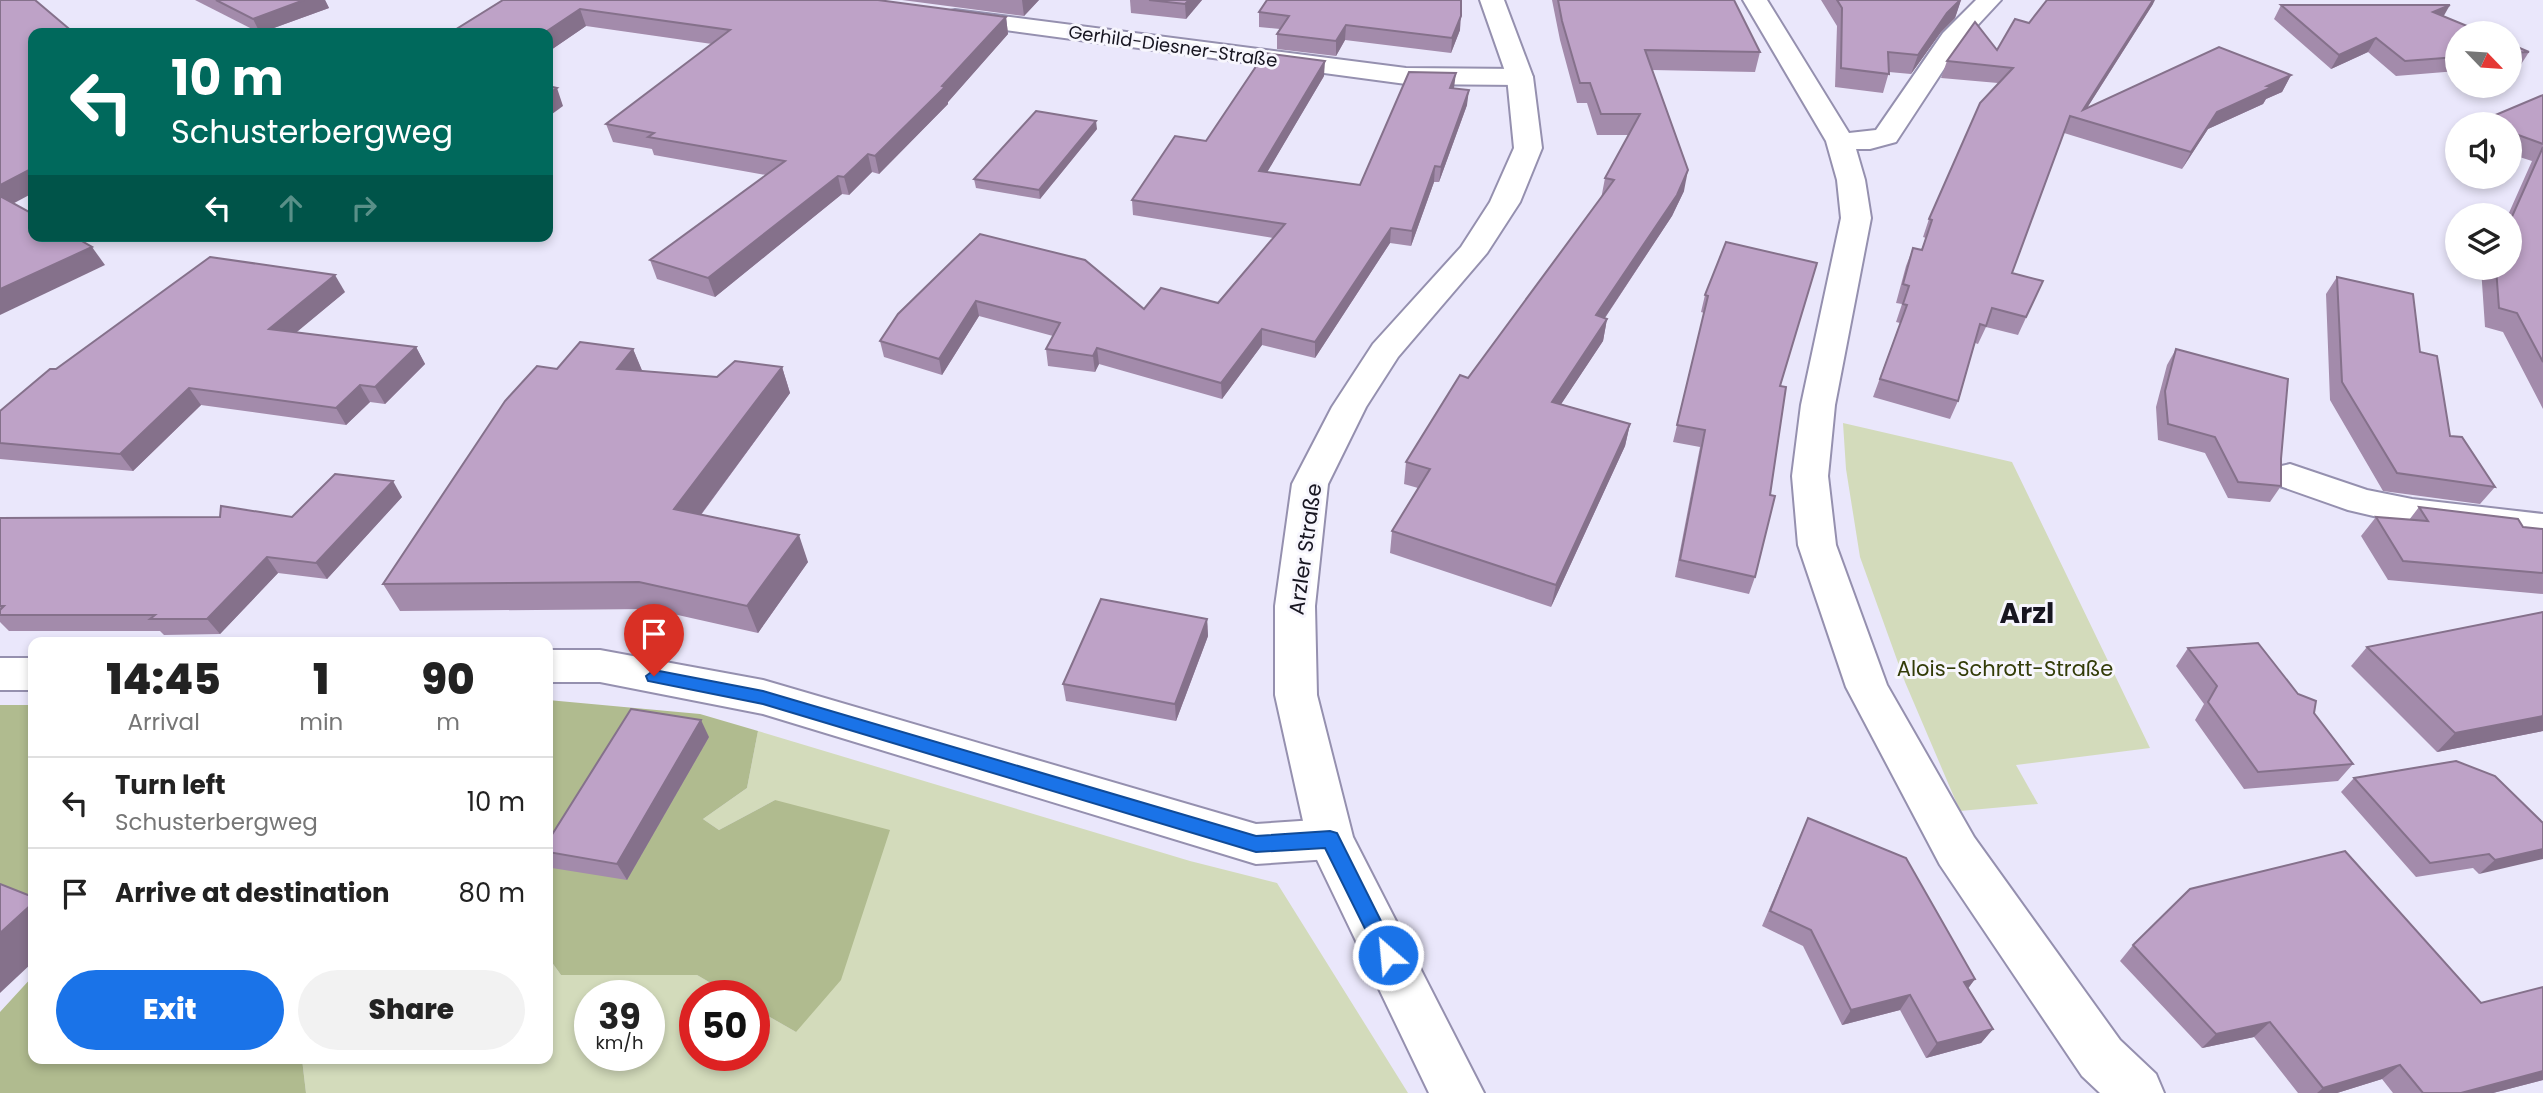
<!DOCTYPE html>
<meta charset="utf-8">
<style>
body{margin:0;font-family:Poppins,sans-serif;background:#f2f2f2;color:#222;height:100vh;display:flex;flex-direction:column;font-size:26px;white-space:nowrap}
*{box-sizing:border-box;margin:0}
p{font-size:23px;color:#767676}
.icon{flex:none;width:38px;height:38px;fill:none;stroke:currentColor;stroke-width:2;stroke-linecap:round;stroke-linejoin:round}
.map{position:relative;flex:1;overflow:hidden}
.details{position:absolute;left:28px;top:637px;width:525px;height:427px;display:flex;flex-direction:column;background:#fff;border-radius:14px;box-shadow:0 4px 10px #0003}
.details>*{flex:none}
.hud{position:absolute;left:28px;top:28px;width:525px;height:214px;border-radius:14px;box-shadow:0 4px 10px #0003;background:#00695c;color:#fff;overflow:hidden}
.needle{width:46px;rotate:115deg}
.tools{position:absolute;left:2445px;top:21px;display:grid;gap:14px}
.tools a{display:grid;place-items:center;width:77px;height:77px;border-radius:50%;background:#fff;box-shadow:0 4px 10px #0003;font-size:35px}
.speed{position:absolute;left:574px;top:980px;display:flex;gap:14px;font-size:35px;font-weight:700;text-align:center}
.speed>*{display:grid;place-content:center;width:91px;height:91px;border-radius:50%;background:#fff;box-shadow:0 4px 10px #0003;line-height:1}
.speed small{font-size:18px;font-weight:400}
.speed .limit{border:10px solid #d22;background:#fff;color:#111}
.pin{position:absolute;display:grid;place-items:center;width:60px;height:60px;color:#fff;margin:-72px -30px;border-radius:50% 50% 50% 0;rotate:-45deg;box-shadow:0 0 7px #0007}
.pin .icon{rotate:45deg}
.me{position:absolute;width:77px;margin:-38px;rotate:333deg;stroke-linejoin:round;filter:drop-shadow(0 0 5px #0008)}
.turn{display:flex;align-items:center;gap:24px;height:147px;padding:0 28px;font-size:32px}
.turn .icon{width:91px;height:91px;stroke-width:2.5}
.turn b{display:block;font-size:49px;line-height:60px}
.lanes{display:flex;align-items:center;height:66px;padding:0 28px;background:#0003;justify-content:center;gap:35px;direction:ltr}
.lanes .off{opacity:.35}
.eta{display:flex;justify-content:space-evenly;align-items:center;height:119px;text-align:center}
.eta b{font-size:42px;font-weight:800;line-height:49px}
.action{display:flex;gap:14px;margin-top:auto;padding:14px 28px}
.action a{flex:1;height:80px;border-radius:42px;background:#1a73e8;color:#fff;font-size:28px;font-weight:800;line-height:80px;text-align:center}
.action a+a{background:#f2f2f2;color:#222}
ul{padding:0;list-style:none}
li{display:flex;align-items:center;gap:21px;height:91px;padding:0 28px;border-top:2px solid #e0e0e0}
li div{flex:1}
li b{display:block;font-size:26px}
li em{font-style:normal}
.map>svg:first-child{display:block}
.green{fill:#d3dbbb;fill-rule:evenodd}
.forest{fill:#b0bb8f}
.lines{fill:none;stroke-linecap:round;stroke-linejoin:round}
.minor-casing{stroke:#9590af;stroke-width:4}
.major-casing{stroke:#9590af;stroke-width:4}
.minor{fill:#fff;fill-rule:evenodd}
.major{fill:#fff;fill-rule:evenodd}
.wall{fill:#a38bab}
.shaded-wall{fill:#85718b}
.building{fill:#bea2c7;stroke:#85718b;stroke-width:2}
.route{fill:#1a73e8;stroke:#114b97;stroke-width:2}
.labels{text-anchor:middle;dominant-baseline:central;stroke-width:6;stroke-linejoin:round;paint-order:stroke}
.far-street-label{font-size:18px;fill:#171520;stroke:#f7f6fd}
.street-label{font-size:21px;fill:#171520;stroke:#f7f6fd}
.park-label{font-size:21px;fill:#333c08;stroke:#f7f6fd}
.district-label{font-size:28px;font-weight:bold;fill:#171520;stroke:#f7f6fd}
</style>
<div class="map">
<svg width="2543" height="1093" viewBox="0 0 2543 1093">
<rect width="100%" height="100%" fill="#eae7fb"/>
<!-- green -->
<g class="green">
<polygon points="1843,423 2012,462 2150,748 2016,765 2038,804 1960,811 1905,682 1860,557 1846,469"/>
<path d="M758 731 1190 861 1277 883 1408 1093H306L302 1059H548V957L561 975H697L733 996H695V1055H754V1008L796 1032 775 800 719 830 703 819 747 788ZM590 996H649V1055H590Z"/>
</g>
<!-- forest -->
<g class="forest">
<polygon points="548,700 700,714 758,731 747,788 703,819 719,830 775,800 890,830 841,980 796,1032 754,1008 754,996 733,996 697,975 561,975 548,957"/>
<polygon points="0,705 33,705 33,906 0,893"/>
<polygon points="33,976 33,1059 302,1059 306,1093 0,1093 0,1012"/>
</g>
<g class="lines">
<defs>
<g id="minor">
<polygon points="1743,0 1767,0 1849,133 1876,130 1943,33 1976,0 2001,0 1961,43 1896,142 1870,149 1856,149 1865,180 1871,218 1835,405 1828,476 1836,545 1887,685 1974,837 2120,1040 2156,1074 2164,1093 2100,1093 2082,1076 1940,865 1846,687 1798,545 1792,476 1801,405 1841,218 1837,180 1826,141"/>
<polygon points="955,10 1406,68 1520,69 1529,72 1533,77 1529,82 1520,85 1406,84 946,22 943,17 946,12"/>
<polygon points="2290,464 2367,490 2412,499 2543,514 2543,540 2412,525 2348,510 2277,485 2272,476 2277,467"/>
<polygon points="548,650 600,650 763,680 1256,824 1330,819 1346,825 1353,839 1346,853 1330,859 1256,864 763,714 600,682 548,682"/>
<rect x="0" y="658" width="33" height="32"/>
</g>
<polygon id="major" points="1480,0 1504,0 1533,77 1542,148 1520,202 1487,253 1398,357 1366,407 1328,484 1315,606 1317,695 1353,837 1484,1093 1429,1093 1307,839 1275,695 1275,606 1292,484 1332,407 1373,344 1461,247 1490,202 1514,148 1507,77"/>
</defs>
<!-- minor casing -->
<use href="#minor" class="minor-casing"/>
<!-- major casing -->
<use href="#major" class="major-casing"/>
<!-- minor -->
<use href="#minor" class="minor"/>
<!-- major -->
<use href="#major" class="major"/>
</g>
<!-- wall -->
<g class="wall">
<polygon points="195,0 325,0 329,8 260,33"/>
<polygon points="503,0 1006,17 1008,34 948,102 948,104 879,174 872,172 849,195 842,194 715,297 657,279 650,260 766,175 654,155 652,149 613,142 606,124 712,44 586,26 548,52 548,33"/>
<polygon points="902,0 1039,0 1024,16"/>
<polygon points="1130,0 1202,0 1186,19 1131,13"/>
<polygon points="1552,0 1734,0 1760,52 1755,72 1652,70 1684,191 1672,216 1605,318 1607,319 1603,341 1561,404 1630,424 1625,446 1551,607 1390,553 1392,531 1418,488 1404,484 1406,462 1601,199 1605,178 1629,135 1597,135 1587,103 1577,103 1560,40"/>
<polygon points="1821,0 1961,0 1955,18 1941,32 1911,74 1889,72 1883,93 1835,87 1837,26"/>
<polygon points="2153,4 2087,108 2291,75 2282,92 2266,99 2263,104 2208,129 2182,169 2064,133 2012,273 2043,281 2018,335 1986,327 1978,344 1975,343 1958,401 1950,419 1873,397 1900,323 1896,322 1902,304 1896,303 1906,266 1913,248 1921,250 1926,238 1923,237 1929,219 1998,83 1941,78 1947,61 1997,50 2029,23"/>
<polygon points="2281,5 2443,16 2457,33 2457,71 2396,76 2368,52 2331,69 2274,19"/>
<polygon points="1259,12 1460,30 1451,53 1345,40 1336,56 1277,49 1277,34 1280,29 1259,27"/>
<polygon points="2510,44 2529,52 2520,66 2510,67"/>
<polygon points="1324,76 1267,172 1360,185 1454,88 1467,105 1439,182 1434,182 1411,246 1390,243 1315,358 1262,345 1222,399 1099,364 1095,372 1048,366 1046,349 1053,336 979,316 942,375 884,357 880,341 980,234 1144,309 1218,303 1273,238 1133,215 1132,200 1206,141"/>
<polygon points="2543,95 2543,409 2503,332 2485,327 2481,268 2510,268 2510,215 2508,215 2532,161 2510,154 2510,124 2478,124 2479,122"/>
<polygon points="1097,129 1040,199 976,188 974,179"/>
<polygon points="1726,242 1780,386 1755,577 1749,594 1675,577 1700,447 1673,442 1704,313 1701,312 1705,295"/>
<polygon points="2337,277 2420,352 2450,436 2495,487 2480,504 2383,491 2330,400 2326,294"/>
<polygon points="345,292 296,332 416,347 425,364 385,404 370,402 346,425 201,405 133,471 0,459 0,411 56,369"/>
<polygon points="633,349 642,371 717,377 782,367 790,393 701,515 808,562 758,633 651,609 400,611 383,584 557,369"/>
<polygon points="2176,349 2281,459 2281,486 2270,502 2228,498 2205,453 2158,440 2156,407 2167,365"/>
<polygon points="402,497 327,579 278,573 220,634 164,635 160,631 9,631 0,622 0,518 292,517"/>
<polygon points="2419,507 2523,527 2543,529 2543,594 2388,580 2361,536 2376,517 2409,520"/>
<polygon points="2543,612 2543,731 2437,752 2351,666 2367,647"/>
<polygon points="1207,619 1208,636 1176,721 1066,701 1063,684"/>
<polygon points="2188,648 2314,713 2353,764 2338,781 2244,789 2195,720 2204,704 2176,666"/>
<polygon points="709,737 627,880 552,868 548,861 548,841"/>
<polygon points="2354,778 2543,823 2479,874 2473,868 2416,877 2341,792"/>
<polygon points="1808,818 1975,979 1968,988 1993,1029 1981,1043 1926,1058 1900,1010 1842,1025 1803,946 1762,926"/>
<polygon points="2133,945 2481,1003 2543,987 2543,1080 2493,1093 2393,1093 2382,1079 2337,1093 2298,1093 2254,1037 2202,1048 2120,961"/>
</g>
<!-- shaded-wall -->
<g class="shaded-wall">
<polygon points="304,0 325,0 329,8 260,33 253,19"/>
<polygon points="1022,0 1039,0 1024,16"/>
<polygon points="1189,0 1202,0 1186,19 1185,4"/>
<polygon points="1961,0 1955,18 1941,32 1911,74 1918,55 1947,13"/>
<polygon points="2153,0 2155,0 2153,4 2080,119 2083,110"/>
<polygon points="2450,5 2442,19 2433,12"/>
<polygon points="580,9 586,26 548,52 548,33 544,33"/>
<polygon points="1461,16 1460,30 1451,53 1452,38"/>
<polygon points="1006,17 1008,34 948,102 948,104 879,174 875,156 942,86"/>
<polygon points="1346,25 1345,40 1336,56 1336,41"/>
<polygon points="2376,38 2368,52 2331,69 2339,55"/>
<polygon points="1325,61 1324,76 1259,186 1259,171"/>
<polygon points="1456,73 1454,88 1450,88"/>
<polygon points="2291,75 2282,92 2266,99 2263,104 2208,129 2182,169 2191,152 2217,112 2267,86"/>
<polygon points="557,88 563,106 548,117 548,94"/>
<polygon points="1469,90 1467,105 1439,182 1441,167"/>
<polygon points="1096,121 1097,129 1040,199 1039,190"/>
<polygon points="868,154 872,172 849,195 844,177"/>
<polygon points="1435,166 1434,182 1411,246 1412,231"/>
<polygon points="33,168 33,193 3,209 0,205 0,185"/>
<polygon points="1688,170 1684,191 1672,216 1592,337 1596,315"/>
<polygon points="838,176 842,194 715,297 708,278"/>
<polygon points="1391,228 1390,243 1315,358 1315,342"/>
<polygon points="92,247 105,265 0,315 0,289"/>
<polygon points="335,275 345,292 280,346 269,329"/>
<polygon points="976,301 979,316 942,375 939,359"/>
<polygon points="1607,319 1603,341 1548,424 1552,402"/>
<polygon points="1262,329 1262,345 1222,399 1221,383"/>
<polygon points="416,347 425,364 385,404 375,387"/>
<polygon points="1097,348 1099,364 1095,372 1093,356"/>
<polygon points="633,349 644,375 617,369"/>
<polygon points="782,367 790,393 685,536 674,509"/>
<polygon points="360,385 370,402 346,425 336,408"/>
<polygon points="189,388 201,405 133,471 120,454"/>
<polygon points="1630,424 1625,446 1551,607 1556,585"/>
<polygon points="393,481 402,497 327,579 316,563"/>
<polygon points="799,535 808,562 758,633 747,606"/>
<polygon points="267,557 278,573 220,634 207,619"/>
<polygon points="1207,619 1208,636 1176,721 1175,704"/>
<polygon points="2543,716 2543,731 2437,752 2455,733"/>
<polygon points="701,720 709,737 627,880 617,864"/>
<polygon points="2543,849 2543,859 2479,874 2495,860"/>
<polygon points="33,903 33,962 0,993 0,933"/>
<polygon points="1975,979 1964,994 1964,982"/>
<polygon points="1910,995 1900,1010 1842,1025 1851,1010"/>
<polygon points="2270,1022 2254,1037 2202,1048 2216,1034"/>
<polygon points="1993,1029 1981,1043 1926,1058 1937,1043"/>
<polygon points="2400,1065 2382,1079 2337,1093 2317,1093 2323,1088"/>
<polygon points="2543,1071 2543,1080 2493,1093 2461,1093"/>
</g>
<!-- building -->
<g class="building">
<polygon points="0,0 35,0 74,33 33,33 33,168 0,185"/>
<polygon points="216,0 304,0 253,19"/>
<polygon points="503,0 878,0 1006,17 942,86 945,87 875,156 868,154 844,177 838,176 708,278 650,260 785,161 648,137 654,133 606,124 730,30 580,9 544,33 450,33"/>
<polygon points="1149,0 1189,0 1185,4"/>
<polygon points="1267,0 1461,0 1461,16 1452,38 1346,25 1336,41 1277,34 1289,16 1259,12"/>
<polygon points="1558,0 1734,0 1760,52 1645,50 1688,170 1677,195 1596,315 1607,319 1552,402 1630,424 1556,585 1392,531 1430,469 1406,462 1460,375 1468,378 1614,180 1605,178 1640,114 1601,114 1590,83 1580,83 1562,21"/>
<polygon points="1837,0 1960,0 1947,13 1918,55 1888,52 1889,74 1841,68 1842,8"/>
<polygon points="2047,0 2153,0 2083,110 2219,47 2291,75 2267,86 2272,87 2217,112 2191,152 2070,116 2012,273 2043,281 2026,317 1992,308 1986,326 1980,324 1958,401 1880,379 1907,305 1903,304 1909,286 1903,284 1913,248 1922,250 1932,220 1929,219 1980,103 2013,68 1947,61 1975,22 1997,50 2015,19 2029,23"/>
<polygon points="2281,5 2450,5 2433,12 2484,33 2457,33 2457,57 2405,61 2376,38 2339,55"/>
<polygon points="2510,44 2529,52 2510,53"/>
<polygon points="1265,53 1325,61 1259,171 1360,185 1409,72 1456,73 1450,88 1469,90 1441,167 1435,166 1412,231 1391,228 1315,342 1262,329 1221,383 1097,348 1093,356 1046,349 1060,323 976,301 939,359 880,341 898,314 980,234 1085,260 1144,309 1161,288 1218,303 1285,224 1132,200 1175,136 1206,141"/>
<polygon points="548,86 557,88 548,94"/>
<polygon points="2543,95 2543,144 2510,132 2510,124 2485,124 2479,122"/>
<polygon points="1036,111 1096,121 1039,190 974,179"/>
<polygon points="2543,147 2543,362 2517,313 2499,308 2496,268 2510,268 2510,221"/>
<polygon points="0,196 33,214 33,236 73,236 92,247 0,289"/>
<polygon points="1726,242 1817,263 1780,386 1786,387 1770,495 1775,496 1755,577 1680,560 1705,430 1677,425 1708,296 1705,295"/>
<polygon points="210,257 335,275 269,329 416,347 375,387 360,385 336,408 189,388 120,454 0,443 0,411 50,369 56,369"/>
<polygon points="2337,277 2413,294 2420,352 2437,356 2450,436 2462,437 2495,487 2397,473 2342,382"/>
<polygon points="580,342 633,349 617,369 717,377 735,361 782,367 674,509 799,535 747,606 639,582 383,584 505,401 537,366 557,369"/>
<polygon points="2176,349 2288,379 2281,459 2281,486 2238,482 2215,437 2168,424 2165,391"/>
<polygon points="335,474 393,481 316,563 267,557 207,619 150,619 155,615 0,615 0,610 4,606 0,606 0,518 220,517 221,506 292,517"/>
<polygon points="2419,507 2518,519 2523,527 2543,529 2543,573 2403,561 2376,517 2428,521"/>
<polygon points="1101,599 1207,619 1175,704 1063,684"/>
<polygon points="2543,612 2543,716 2455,733 2367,647"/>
<polygon points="2258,643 2298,694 2316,701 2314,713 2353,764 2258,772 2208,702 2217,686 2188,648"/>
<polygon points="631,709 701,720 617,864 548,852 548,841"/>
<polygon points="2456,761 2495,776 2543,823 2543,849 2495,860 2489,854 2430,863 2354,778"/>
<polygon points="1808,818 1906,858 1975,979 1964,982 1993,1029 1937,1043 1910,995 1851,1010 1811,930 1770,911"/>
<polygon points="2345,851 2481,1003 2543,987 2543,1071 2461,1093 2423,1093 2400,1065 2323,1088 2270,1022 2216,1034 2133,945 2190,889"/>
<polygon points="0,884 33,897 33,903 0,933"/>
</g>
<!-- route -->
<polygon class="route" points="654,670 763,691 1256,836 1330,831 1337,833 1398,955 1395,961 1388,964 1381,961 1325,848 1256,852 763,704 648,681 646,676"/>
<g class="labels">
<!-- far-street labels -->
<g class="far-street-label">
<text transform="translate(1173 46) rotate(8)">Gerhild-Diesner-Straße</text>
</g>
<!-- street labels -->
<g class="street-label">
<text transform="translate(1305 549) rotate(-82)">Arzler Straße</text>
</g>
<!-- park labels -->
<g class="park-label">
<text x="2005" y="668">Alois-Schrott-Straße</text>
</g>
<!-- district labels -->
<g class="district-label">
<text x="2027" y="613">Arzl</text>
</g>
</g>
</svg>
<div class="tools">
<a><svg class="needle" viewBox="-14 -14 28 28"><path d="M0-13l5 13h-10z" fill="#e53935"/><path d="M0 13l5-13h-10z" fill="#767676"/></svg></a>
<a><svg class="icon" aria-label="sound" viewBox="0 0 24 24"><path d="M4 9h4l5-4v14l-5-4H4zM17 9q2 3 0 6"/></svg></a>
<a><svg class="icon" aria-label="layers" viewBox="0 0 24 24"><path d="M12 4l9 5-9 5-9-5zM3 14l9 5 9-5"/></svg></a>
</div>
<div class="speed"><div>39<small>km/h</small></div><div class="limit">50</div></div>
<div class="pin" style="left:654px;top:676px;background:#d93025"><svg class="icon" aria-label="arrive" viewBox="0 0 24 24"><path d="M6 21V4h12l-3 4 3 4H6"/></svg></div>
<svg class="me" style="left:1388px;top:955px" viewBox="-20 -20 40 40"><circle r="17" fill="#1a73e8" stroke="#fff" stroke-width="3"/><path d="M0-11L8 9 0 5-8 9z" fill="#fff"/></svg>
<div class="hud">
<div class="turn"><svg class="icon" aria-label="left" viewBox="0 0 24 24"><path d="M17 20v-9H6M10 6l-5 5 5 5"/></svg><div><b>10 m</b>Schusterbergweg</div></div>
<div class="lanes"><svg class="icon" aria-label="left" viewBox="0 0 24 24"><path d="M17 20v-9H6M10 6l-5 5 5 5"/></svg><svg class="icon off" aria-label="ahead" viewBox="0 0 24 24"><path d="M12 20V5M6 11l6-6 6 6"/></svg><svg class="icon off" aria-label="right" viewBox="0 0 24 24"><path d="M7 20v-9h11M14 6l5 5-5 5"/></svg></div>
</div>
<section class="details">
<div class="eta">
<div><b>14:45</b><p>Arrival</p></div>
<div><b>1</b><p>min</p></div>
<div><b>90</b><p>m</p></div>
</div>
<ul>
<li><svg class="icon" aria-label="left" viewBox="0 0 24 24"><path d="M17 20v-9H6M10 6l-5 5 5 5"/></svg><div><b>Turn left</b><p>Schusterbergweg</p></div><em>10 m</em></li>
<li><svg class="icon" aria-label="arrive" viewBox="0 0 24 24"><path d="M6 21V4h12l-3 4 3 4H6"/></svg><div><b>Arrive at destination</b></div><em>80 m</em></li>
</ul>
<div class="action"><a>Exit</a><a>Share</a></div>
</section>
</div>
